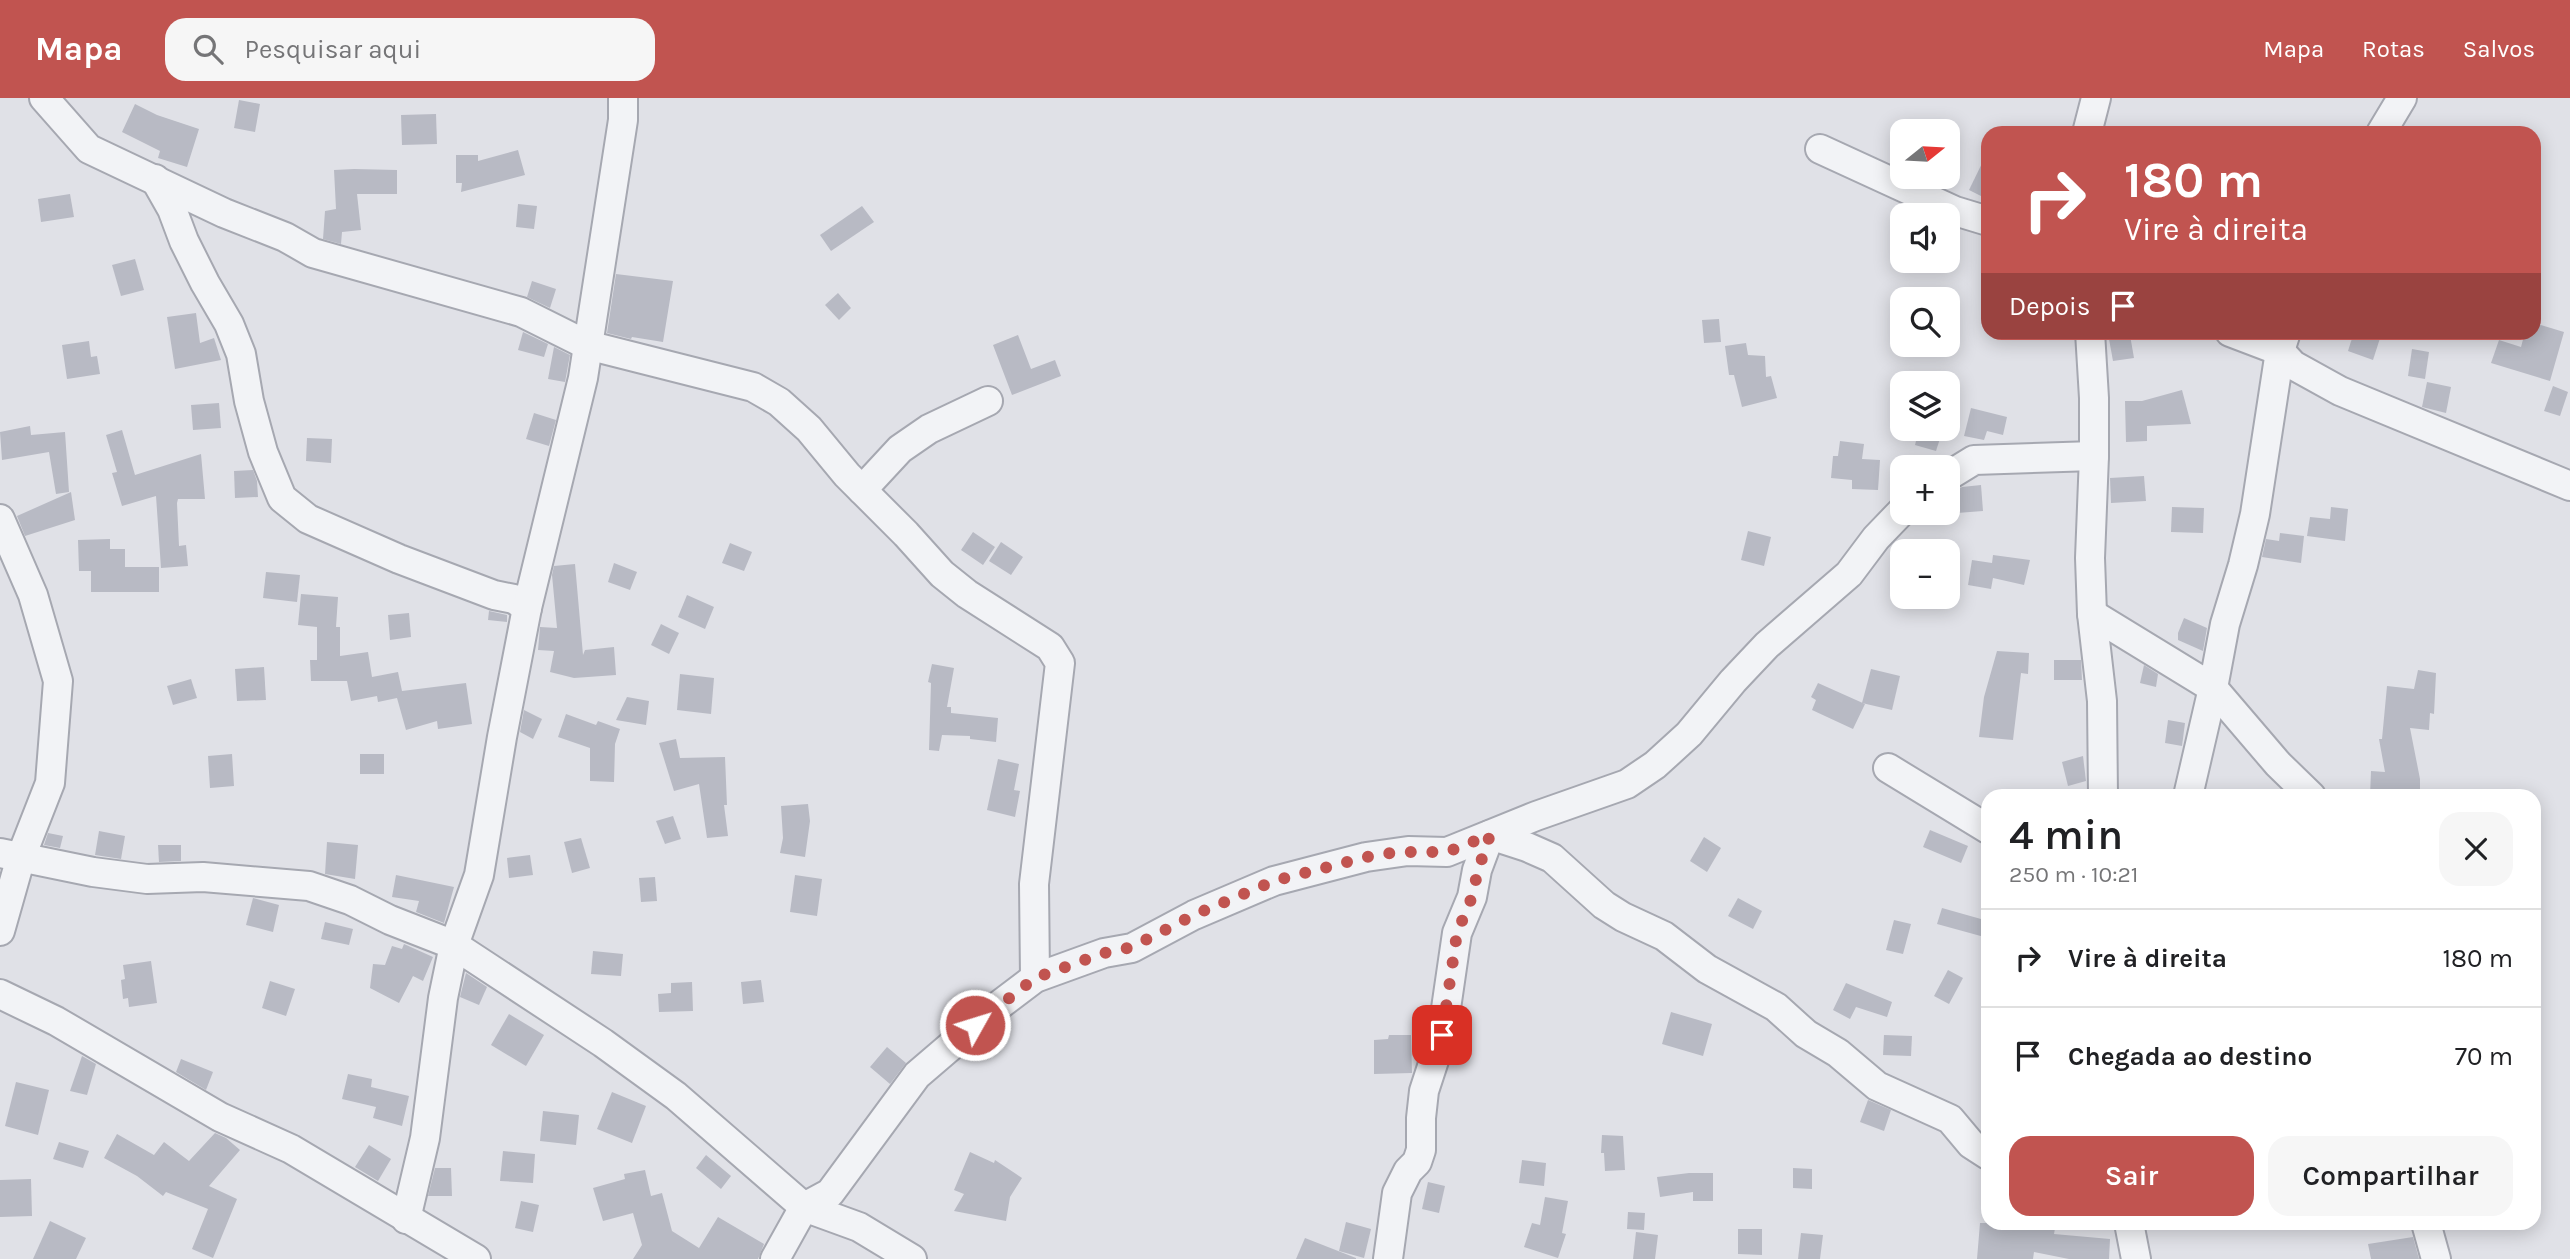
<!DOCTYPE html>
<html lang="pt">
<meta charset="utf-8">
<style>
body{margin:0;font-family:Karla,sans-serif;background:#f6f6f6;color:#202124;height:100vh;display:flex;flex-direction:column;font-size:26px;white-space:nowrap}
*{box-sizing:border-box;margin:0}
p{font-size:23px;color:#757577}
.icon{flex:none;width:38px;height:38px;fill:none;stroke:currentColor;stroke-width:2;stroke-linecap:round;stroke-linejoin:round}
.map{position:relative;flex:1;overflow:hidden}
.details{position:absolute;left:1981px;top:691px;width:560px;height:441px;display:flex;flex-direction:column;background:#fff;border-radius:21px;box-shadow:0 4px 18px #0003}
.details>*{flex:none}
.hud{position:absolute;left:1981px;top:28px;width:560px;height:214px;border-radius:21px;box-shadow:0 4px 18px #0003;background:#c15450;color:#fff;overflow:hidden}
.needle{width:46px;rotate:72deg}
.tools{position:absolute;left:1890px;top:21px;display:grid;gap:14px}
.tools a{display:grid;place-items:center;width:70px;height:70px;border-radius:14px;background:#fff;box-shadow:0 4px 18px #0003;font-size:35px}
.pin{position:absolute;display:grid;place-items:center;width:60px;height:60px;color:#fff;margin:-30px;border-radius:14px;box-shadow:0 4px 10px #0006}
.me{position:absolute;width:77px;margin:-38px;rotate:51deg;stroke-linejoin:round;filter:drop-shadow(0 0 5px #0008)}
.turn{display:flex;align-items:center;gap:24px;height:147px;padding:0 28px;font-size:32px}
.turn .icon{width:91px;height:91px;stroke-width:2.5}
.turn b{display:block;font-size:49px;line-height:60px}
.then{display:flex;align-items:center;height:66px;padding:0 28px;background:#0003;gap:14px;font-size:26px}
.round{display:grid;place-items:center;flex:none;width:74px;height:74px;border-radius:21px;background:#f6f6f6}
.headline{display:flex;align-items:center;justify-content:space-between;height:119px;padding:0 28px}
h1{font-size:42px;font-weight:600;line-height:52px}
.primary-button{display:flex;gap:14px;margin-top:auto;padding:14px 28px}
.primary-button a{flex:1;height:80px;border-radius:21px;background:#c15450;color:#fff;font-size:28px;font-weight:600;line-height:80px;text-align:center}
.primary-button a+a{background:#f6f6f6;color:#202124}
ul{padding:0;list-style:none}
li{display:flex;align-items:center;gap:21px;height:98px;padding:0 28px;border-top:2px solid #e0e0e0}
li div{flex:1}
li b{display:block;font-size:26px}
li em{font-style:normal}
header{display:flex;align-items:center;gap:42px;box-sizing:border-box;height:98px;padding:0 35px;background:#c15450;color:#fff}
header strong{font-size:33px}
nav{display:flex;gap:38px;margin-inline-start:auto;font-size:24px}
.search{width:490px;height:63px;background:#f6f6f6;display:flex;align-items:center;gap:18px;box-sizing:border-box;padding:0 24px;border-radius:21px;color:#757577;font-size:26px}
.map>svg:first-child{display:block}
.building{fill:#b8bac4}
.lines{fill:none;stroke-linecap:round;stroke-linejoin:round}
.minor-casing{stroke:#a6a8b1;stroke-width:32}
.minor{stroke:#f2f3f6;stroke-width:28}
.route{stroke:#c15450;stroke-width:12;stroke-dasharray:0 21.6}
</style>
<header>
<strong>Mapa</strong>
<div class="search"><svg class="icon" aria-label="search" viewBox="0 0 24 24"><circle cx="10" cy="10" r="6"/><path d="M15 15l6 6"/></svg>Pesquisar aqui</div>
<nav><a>Mapa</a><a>Rotas</a><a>Salvos</a></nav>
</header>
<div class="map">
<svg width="2570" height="1161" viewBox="0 0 2570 1161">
<rect width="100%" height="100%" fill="#e0e1e7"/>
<!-- building -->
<g class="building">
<polygon points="239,2 260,6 255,34 234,30"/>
<polygon points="135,6 157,17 199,31 187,69 158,60 160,53 122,34"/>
<polygon points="436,16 437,46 402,47 401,17"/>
<polygon points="518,52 525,77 461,94 462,85 456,85 456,57 478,57 478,63"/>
<polygon points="1988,53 1988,88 1983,99 1969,92"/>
<polygon points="354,71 397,72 397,96 357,96 361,132 342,134 341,146 323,141 325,113 336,111 334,72"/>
<polygon points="70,96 74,119 41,124 38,101"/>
<polygon points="518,106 537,108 534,131 516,129"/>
<polygon points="862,108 874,124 831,153 820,137"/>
<polygon points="135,161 144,192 121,198 112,167"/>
<polygon points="616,176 673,183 663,244 632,239 631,241 607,235"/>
<polygon points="532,183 556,191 550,210 527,199"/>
<polygon points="838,195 851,210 839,222 825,207"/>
<polygon points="196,215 200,245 214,240 221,262 175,271 167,219"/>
<polygon points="1719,221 1721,244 1704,245 1702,222"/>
<polygon points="2534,225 2564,234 2550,283 2491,265 2499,242 2521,249 2525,234 2534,234"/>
<polygon points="523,234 548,246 544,259 518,252"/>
<polygon points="2354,234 2382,234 2373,262 2348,253"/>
<polygon points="1018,237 1031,271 1055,262 1061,278 1012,297 993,247"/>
<polygon points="2130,237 2134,260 2113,263 2109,241"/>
<polygon points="89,243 91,259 97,258 100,276 67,281 62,247"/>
<polygon points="1746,245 1748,257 1765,258 1766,279 1771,278 1777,300 1742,309 1734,277 1729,277 1725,248"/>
<polygon points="554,249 570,257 565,284 548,281"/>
<polygon points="2412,251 2429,254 2425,281 2408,278"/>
<polygon points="2427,284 2451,289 2446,315 2422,309"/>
<polygon points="2553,288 2568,294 2560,318 2544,313"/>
<polygon points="2182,292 2191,326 2147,328 2147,343 2126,344 2125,303 2142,303"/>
<polygon points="219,305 221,330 193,332 191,307"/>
<polygon points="1971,310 2007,319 2003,337 1987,333 1984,342 1964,338"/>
<polygon points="534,315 556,322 549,348 526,341"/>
<polygon points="30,328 31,337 65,334 69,394 56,396 49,354 2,362 0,334"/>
<polygon points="1919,331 1943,331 1936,353 1915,347"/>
<polygon points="122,332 135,377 201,356 205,401 178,401 177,405 179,448 186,447 188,468 161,470 156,398 122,408 112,375 117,374 106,337"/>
<polygon points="307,340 332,341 331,365 306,363"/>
<polygon points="1840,343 1864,346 1862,361 1880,362 1878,392 1852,391 1852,382 1831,380 1833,358 1838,358"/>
<polygon points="253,372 257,383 258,399 235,400 234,373"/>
<polygon points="2144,378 2146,403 2111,405 2110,380"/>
<polygon points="1981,387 1983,413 1957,415 1955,393 1962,389"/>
<polygon points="71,394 75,422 25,438 17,418"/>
<polygon points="2172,409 2204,410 2203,435 2171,434"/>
<polygon points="2331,409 2348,411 2345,443 2307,438 2310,419 2330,421"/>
<polygon points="1748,433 1771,439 1764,468 1741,462"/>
<polygon points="973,434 995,449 983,467 961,452"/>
<polygon points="2280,435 2304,438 2301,465 2262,459 2266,441 2279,443"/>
<polygon points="110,441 110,451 125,451 125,469 159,469 159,494 91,494 91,473 79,473 78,442"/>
<polygon points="1001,444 1023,459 1011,477 989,463"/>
<polygon points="730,445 752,454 744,473 722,465"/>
<polygon points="1993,457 2030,462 2024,487 1993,480 1991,491 1968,487 1972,462 1992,465"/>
<polygon points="614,465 637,474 630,492 608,484"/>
<polygon points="575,466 583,557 585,552 614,549 616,577 574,580 550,574 554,553 538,552 540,529 557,530 552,477 554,468"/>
<polygon points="266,474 300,477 297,504 263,500"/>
<polygon points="301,496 338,499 336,529 340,529 340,558 368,554 372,579 398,574 402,593 466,585 472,626 438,631 437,623 406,632 397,600 378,604 377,598 351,603 347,583 311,583 310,562 317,562 317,529 298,527"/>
<polygon points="687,497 714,509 705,531 678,519"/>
<polygon points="489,513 507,517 507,524 488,522"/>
<polygon points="409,515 411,539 390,542 388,517"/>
<polygon points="2184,520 2207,530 2203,553 2178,542 2178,535"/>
<polygon points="661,526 679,535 669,556 651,547"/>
<polygon points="1997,553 2029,555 2028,576 2021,575 2013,642 1979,639 1984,599"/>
<polygon points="2054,562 2081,562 2082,582 2054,582"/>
<polygon points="932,566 954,570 947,609 951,609 951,615 998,620 996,644 970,641 970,638 942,637 939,653 929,652 931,585 928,584"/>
<polygon points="2144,567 2158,576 2156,589 2140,585"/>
<polygon points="264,569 266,602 237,603 235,571"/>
<polygon points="1871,571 1900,578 1892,612 1862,605"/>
<polygon points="2418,572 2436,575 2434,616 2430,615 2429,632 2410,630 2420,681 2420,698 2370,698 2371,673 2385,674 2379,641 2382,641 2387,588 2414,591"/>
<polygon points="680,576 714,580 711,616 677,612"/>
<polygon points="191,581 197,600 173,607 167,588"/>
<polygon points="1818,585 1865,606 1853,631 1812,612 1816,602 1811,599"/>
<polygon points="627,599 649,603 646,627 616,622"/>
<polygon points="524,612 542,621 533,641 520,634"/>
<polygon points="566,616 596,627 598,623 620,631 615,646 614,684 590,683 590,650 558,639"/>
<polygon points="2168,622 2185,625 2182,648 2165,645"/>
<polygon points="676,641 680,660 725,659 727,707 724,707 728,738 707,740 699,686 674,693 659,645"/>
<polygon points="232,656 234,688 210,690 208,658"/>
<rect x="360" y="656" width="24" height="20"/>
<polygon points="2083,658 2086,683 2068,688 2062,664"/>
<polygon points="998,661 1019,666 1014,692 1020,693 1015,719 987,712"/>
<polygon points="808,706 810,723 805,759 780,755 783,740 781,708"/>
<polygon points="673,718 681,741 665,746 656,723"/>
<polygon points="1930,732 1968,748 1961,765 1923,749"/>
<polygon points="99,733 125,738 121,761 95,757"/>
<polygon points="48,735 63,738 60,750 44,747"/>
<polygon points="1704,739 1721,750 1707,774 1690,763"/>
<polygon points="581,740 590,770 572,775 564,744"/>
<polygon points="327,744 358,747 355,781 325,776"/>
<polygon points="158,747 181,747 181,763 159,764"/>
<polygon points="530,757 533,777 509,780 507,760"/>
<polygon points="396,777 454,789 444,825 416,814 419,803 392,799"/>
<polygon points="795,777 822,781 817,818 790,814"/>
<polygon points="655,779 657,803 641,804 639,780"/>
<polygon points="253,800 279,807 273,834 246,827"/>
<polygon points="1738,800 1762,813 1753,831 1728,818"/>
<polygon points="1942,810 1988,823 1988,840 1937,826"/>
<polygon points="1894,822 1911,826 1903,856 1886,852"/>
<polygon points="325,824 353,831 349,847 321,841"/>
<polygon points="404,846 433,859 423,883 413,878 399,905 370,890 373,866 385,867 392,848 402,851"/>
<polygon points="593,853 623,856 621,878 591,876"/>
<polygon points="151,863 157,905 129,909 128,900 123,901 121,882 125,881 123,867"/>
<polygon points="1948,872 1963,880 1949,906 1934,898"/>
<polygon points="466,875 487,889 479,907 460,899"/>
<polygon points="761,882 764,904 743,906 741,884"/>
<polygon points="270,883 295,891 286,918 262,910"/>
<polygon points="692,884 693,913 659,914 658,896 671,895 671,885"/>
<polygon points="1846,885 1892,904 1887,919 1856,909 1850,921 1833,912"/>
<polygon points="1671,914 1712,926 1703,958 1662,946"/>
<polygon points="509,916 544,937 526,968 491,947"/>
<polygon points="1389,937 1411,937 1412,975 1374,976 1374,942 1388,941"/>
<polygon points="1884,937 1912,938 1911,958 1883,957"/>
<polygon points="887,949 906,965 890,986 870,969"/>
<polygon points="82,958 96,966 87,997 70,993"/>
<polygon points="181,961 213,974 206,992 176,974"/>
<polygon points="348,976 372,981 371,989 409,998 402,1028 373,1020 376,1009 342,1001"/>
<polygon points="16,984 49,992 38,1037 5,1028"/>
<polygon points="612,994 646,1008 632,1045 597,1031"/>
<polygon points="1868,1002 1891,1012 1884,1033 1860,1024"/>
<polygon points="543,1013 579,1017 576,1047 540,1043"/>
<polygon points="215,1035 226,1040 240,1052 209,1088 237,1101 213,1160 192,1151 208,1111 166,1094 163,1098 137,1078 104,1060 117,1036 154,1057 164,1044 189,1063"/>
<polygon points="1602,1037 1623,1038 1625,1072 1605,1073 1604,1055 1601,1055"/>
<polygon points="59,1044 89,1053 83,1070 53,1061"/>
<polygon points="369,1047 391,1061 378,1083 355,1069"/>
<polygon points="503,1053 535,1056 533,1085 500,1083"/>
<polygon points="970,1054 994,1065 995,1062 1022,1080 1010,1099 1006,1123 954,1113 964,1096 954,1092"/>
<polygon points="706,1057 731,1078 721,1091 696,1070"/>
<polygon points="1522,1062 1546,1065 1544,1088 1519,1085"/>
<polygon points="435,1070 451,1070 452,1098 428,1098"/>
<polygon points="1793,1070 1812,1071 1812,1091 1793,1090"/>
<polygon points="645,1072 651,1098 662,1095 672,1133 699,1150 718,1119 764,1146 758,1161 633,1161 642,1147 633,1115 603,1123 593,1090 625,1081 624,1076"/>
<polygon points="1689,1075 1713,1075 1713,1103 1693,1103 1693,1094 1660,1099 1657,1079"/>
<polygon points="31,1081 32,1118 0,1119 0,1082"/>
<polygon points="1428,1084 1445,1088 1439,1115 1422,1111"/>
<polygon points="1545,1099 1568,1103 1562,1135 1566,1136 1558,1160 1524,1149 1532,1125 1540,1127"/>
<polygon points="521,1103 539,1107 533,1134 515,1130"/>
<polygon points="1628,1114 1645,1115 1644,1132 1627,1131"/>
<polygon points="50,1123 86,1140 76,1161 33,1161"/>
<polygon points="1346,1124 1371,1131 1364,1160 1339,1153"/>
<polygon points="1980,1125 2056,1125 2054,1136 2110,1141 2109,1161 2069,1161 2034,1154 2033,1161 1977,1161"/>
<polygon points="1738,1131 1762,1131 1762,1157 1738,1156"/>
<polygon points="1636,1134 1658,1137 1655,1161 1633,1161"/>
<polygon points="1801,1135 1823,1137 1820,1161 1798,1161"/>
<polygon points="2413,1139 2419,1161 2371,1161 2368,1146"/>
<polygon points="1305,1140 1356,1160 1356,1161 1296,1161"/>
</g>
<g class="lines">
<defs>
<g id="minor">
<polyline points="44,0 89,51 224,115 285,139 313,155 521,214 587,247 753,289 779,304 809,331 847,377 906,436 942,476 967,496 1050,549 1060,565 1034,786 1035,880"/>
<polyline points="2087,35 2096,0"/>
<polyline points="2381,35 2402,0"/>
<polyline points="1820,51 1955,113 1988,123"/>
<polyline points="155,81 172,111 184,143 205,185 229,226 241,256 249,303 263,354 282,400 308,421 399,461 494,497 514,501 527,510"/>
<polyline points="2090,234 2094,300 2094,358 2090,460 2092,516 2102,603 2103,698"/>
<polyline points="2230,234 2280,253 2293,267 2340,293 2570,388"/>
<polyline points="1948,378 1974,362 2094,358"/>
<polyline points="862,392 900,351 929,331 988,303"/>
<polyline points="0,421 33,497 58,583 50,685 21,759 0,833"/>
<polyline points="2092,516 2213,590 2278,666 2311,698"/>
<polyline points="1888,670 1988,731"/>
<polyline points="2188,698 2213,590 2225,526 2243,467 2255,416 2280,253 2286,234"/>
<polyline points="1490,737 1527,749 1552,760 1604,807 1623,819 1664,838 1707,871 1776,909 1806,936 1838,955 1877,988 1950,1021 1971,1046 1988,1057"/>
<polyline points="0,755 93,774 147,781 203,779 309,788 350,802 390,822 454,847 603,945 676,998 804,1109 859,1129 912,1161"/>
<polyline points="0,896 56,923 220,1019 291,1051 476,1161"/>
<polyline points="406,1121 425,1040 443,900 454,847 479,777 502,639 527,510 583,280 623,22 623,0"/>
<polyline points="2129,1125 2136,1161"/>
<polyline points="2426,1125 2436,1161"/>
<polyline points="775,1161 804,1109 830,1095 917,977 994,911 1035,880 1104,855 1132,850 1194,817 1274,783 1366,759 1408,753 1447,754 1536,718 1627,686 1655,667 1689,636 1733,583 1767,547 1849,476 1876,440 1902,413"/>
<polyline points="1388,1161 1397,1095 1408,1073 1417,1064 1421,1052 1421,1020 1424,993 1442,938 1457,835 1472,799 1477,772 1490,737"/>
</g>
</defs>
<!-- minor casing -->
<use href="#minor" class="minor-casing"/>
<!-- minor -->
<use href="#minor" class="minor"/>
</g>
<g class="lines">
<!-- route -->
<polyline class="route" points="975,927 1035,880 1104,855 1132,849 1194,817 1274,783 1366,759 1397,754 1447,754 1490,737 1478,772 1472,799 1457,835 1442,937"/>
</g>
</svg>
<div class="tools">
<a><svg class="needle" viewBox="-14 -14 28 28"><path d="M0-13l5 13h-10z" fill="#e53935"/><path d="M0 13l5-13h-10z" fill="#757577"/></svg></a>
<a><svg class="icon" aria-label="sound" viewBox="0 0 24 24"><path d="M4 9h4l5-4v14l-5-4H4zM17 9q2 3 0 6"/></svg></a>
<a><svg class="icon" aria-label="search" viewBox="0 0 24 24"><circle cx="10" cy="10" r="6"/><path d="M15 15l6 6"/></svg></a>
<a><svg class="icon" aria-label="layers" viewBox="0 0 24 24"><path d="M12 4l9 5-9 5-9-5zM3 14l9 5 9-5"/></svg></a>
<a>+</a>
<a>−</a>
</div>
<div class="pin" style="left:1442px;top:937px;background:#d93025"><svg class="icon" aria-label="arrive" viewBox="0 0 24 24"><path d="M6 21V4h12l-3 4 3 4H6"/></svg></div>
<svg class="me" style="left:975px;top:927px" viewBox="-20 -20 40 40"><circle r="17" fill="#c15450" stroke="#fff" stroke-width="3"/><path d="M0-11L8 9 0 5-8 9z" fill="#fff"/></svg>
<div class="hud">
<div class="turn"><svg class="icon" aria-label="right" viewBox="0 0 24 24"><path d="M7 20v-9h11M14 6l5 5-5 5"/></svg><div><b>180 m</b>Vire à direita</div></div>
<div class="then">Depois<svg class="icon" aria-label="arrive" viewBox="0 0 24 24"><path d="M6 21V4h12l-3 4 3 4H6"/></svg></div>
</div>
<section class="details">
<div class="headline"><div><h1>4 min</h1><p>250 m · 10:21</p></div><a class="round"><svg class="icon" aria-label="close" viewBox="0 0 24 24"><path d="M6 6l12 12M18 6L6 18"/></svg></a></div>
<ul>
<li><svg class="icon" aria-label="right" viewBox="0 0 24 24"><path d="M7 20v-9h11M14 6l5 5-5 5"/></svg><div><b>Vire à direita</b></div><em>180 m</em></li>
<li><svg class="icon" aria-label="arrive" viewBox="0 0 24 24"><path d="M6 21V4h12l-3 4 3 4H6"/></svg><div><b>Chegada ao destino</b></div><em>70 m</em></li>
</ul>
<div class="primary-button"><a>Sair</a><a>Compartilhar</a></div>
</section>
</div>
